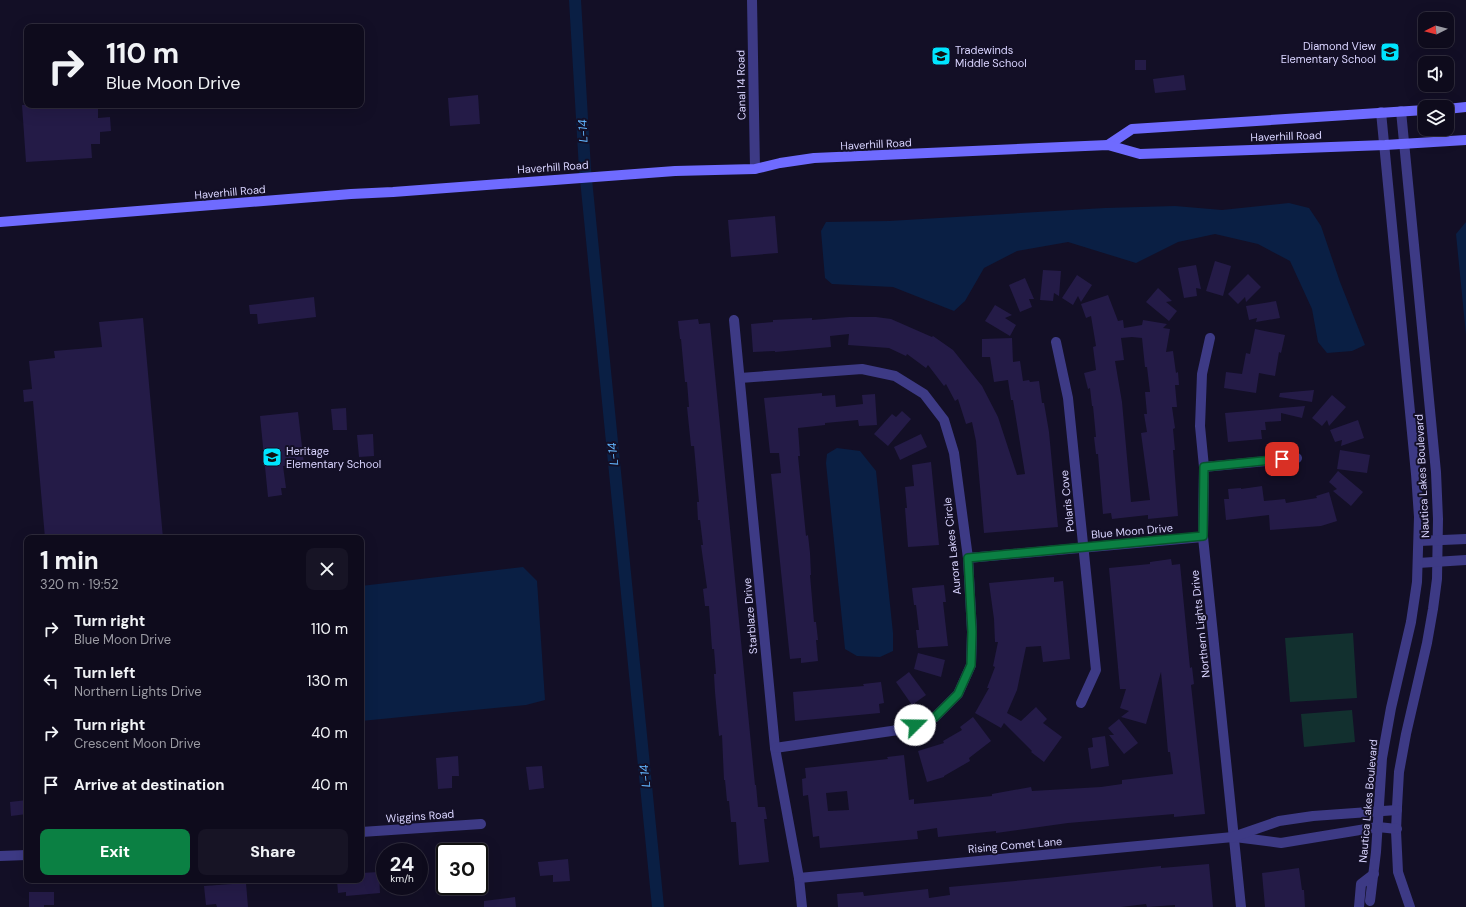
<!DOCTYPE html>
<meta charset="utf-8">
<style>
body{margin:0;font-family:"DM Sans",sans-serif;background:#171425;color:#f1f3f6;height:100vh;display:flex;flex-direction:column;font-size:15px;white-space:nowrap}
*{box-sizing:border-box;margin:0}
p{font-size:13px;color:#9b9ba3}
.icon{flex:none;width:22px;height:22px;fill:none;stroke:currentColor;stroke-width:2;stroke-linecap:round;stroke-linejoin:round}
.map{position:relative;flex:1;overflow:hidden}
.side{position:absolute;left:24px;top:535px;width:340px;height:348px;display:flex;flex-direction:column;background:#0e0b1c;border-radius:8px;box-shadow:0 4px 16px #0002,0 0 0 1px #2e2b3b}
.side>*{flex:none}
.top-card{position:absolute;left:24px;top:24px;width:340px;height:84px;border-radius:8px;box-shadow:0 4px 16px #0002,0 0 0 1px #2e2b3b;background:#0e0b1c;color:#f1f3f6;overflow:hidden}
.needle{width:26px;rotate:264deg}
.controls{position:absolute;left:1418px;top:12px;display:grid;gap:8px}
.controls a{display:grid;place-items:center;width:36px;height:36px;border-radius:8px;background:#0e0b1c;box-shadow:0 4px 16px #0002,0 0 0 1px #2e2b3b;font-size:20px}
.speed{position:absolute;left:376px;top:843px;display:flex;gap:8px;font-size:20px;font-weight:700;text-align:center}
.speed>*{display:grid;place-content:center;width:52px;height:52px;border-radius:50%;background:#0e0b1c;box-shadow:0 4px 16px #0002,0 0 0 1px #2e2b3b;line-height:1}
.speed small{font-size:10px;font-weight:400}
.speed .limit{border:2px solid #111;border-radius:6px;background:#fff;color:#111}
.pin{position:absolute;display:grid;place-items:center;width:34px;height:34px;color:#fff;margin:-17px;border-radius:8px;box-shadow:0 2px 6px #0006}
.me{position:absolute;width:44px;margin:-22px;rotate:68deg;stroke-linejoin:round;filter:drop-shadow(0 0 3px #0008)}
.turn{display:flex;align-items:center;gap:14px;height:84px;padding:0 16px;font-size:18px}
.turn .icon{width:52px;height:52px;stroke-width:2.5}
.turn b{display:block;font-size:28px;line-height:34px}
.round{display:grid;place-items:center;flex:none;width:42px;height:42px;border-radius:8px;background:#171425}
.summary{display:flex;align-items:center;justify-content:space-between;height:68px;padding:0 16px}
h1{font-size:24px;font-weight:800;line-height:30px}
.cta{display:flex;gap:8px;margin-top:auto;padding:8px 16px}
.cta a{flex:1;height:46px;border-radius:8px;background:#0b8043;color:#fff;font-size:16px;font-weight:800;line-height:46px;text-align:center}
.cta a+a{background:#171425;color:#f1f3f6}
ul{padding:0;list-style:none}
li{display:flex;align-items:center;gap:12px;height:52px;padding:0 16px}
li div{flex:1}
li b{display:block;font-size:15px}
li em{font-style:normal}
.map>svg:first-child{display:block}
.green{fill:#12302f}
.water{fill:#0a1f44}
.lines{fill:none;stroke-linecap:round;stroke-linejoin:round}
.canal{stroke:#0a1f44;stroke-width:12}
.building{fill:#241b47;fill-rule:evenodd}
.street{stroke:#3d3a85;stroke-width:10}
.secondary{stroke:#6f6bff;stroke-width:10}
.route-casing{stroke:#07532c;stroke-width:10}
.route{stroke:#0b8043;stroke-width:7}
.labels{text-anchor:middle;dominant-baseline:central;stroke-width:4;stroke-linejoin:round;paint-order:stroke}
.poi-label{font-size:11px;fill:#d9d4ff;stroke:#130f26;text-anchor:start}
.street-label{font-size:11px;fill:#d9d4ff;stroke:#130f26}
.water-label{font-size:12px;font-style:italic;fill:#62b6ff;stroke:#130f26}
</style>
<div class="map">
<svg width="1466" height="907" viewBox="0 0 1466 907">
<rect width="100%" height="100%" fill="#130f26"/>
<!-- green -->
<g class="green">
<polygon points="1353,633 1357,698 1290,702 1285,638"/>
<polygon points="1352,710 1355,742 1304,747 1301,714"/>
</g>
<!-- water -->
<g class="water">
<polygon points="1289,203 1309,208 1321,226 1340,282 1365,345 1352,351 1327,353 1318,342 1312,309 1290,261 1258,244 1215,234 1178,242 1136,263 1068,242 1017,251 984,268 965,301 954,311 893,287 832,284 825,278 821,231 826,222 889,221 1105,208 1175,206 1222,210"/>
<polygon points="1466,222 1466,335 1456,234"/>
<polygon points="837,448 860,451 876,471 893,633 893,651 880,657 857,656 845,649 826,463 827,454"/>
<polygon points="523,567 537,581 545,700 526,705 361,721 361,586"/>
</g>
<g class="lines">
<!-- canal -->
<polyline class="canal" points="575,0 585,169 658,907"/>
</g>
<!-- building -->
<g class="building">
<rect x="1135" y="60" width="11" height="10"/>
<polygon points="1184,75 1186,90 1155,93 1153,79"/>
<polygon points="478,95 480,124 450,126 448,98"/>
<polygon points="22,105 88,105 88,107 98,107 98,118 110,117 111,131 100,132 100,144 91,144 92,158 26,162"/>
<polygon points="775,216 778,253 731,257 728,220"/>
<polygon points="1215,261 1231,266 1223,296 1206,291"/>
<polygon points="1196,265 1201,289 1196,288 1197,296 1184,298 1178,268"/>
<polygon points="1043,270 1061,271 1059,296 1054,293 1053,301 1040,300"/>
<polygon points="1248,274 1261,287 1246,302 1245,297 1238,304 1228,294"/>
<polygon points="1077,275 1092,285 1081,302 1078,296 1073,305 1062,298"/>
<polygon points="1025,278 1034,299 1029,299 1032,307 1020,312 1009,285"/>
<polygon points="1158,288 1172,301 1166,302 1177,311 1169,321 1146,302"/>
<path d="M1108 295 1118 321 1123 320 1124 328 1142 325 1143 320 1167 324 1163 328 1170 329 1166 352 1173 351 1176 373 1178 372 1179 385H1175L1177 407H1172L1175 428 1173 429 1175 450H1173L1178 516 1148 519V515L1112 519 1111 513 1103 514 1098 454H1096L1094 437H1096L1093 406H1092L1090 388 1088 389 1084 373 1096 370 1093 347 1096 346 1091 316 1086 318 1081 304ZM1132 337 1142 338 1145 367H1147L1150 392H1145L1147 414H1144L1147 432 1141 433 1150 500 1131 502 1122 402 1115 361 1124 360 1121 338Z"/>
<polygon points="314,297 316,317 258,324 257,314 250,314 249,305"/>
<polygon points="1276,301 1280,318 1256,322 1257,318 1249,320 1246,306"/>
<polygon points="995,305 1012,315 1005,318 1016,325 1010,336 985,321"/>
<polygon points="849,317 876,317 891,319 932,337 933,336 953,350 982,386 998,417 1017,475 1025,474 1013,400 1011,400 1008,380 994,382 990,357 982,357 982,339 1012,338 1013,362 1020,361 1023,381 1029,380 1030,382 1039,381 1042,403 1044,403 1049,432 1058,527 984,533 976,441 972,422 966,424 958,399 955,401 946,384 944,386 928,365 926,368 907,354 906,356 889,348 848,345 849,334 830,336 831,347 775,352 775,351 753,352 751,324 773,322 773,320 812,318 812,320"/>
<polygon points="143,318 163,538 45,538 33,401 24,402 23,390 32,389 29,361 55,358 54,351 102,347 99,322"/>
<polygon points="698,319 699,324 710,323 755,785 756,785 758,807 765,807 767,819 764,819 769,862 739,865 736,822 731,822 729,801 727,801 725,780 724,780 722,735 719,736 715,692 714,674 716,674 714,649 712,649 709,606 705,606 703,589 707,588 701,545 703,545 700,520 698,520 697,502 699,502 694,446 691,446 687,407 689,407 687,382 685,382 681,339 680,339 678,321"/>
<polygon points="1255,329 1285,335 1281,353 1279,352 1275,376 1259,373 1256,393 1224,388 1226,372 1242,374 1246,353 1250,354"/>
<polygon points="1314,390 1312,402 1279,397 1280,393"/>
<polygon points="822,393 822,396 835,395 836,407 863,404 862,395 875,394 877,425 859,426 858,420 825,423 825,425 798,428 800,456 798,456 806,536 808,535 810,553 811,575 810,575 814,622 816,622 818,640 816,640 818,661 801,663 801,658 790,659 771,474 781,473 779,453 770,453 764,398"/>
<polygon points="1332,395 1346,407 1329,426 1327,420 1322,426 1312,418"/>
<polygon points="1305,406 1302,418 1281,413 1281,421 1265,422 1266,430 1261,430 1262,439 1228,442 1225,413"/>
<polygon points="346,408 347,430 333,430 331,409"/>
<polygon points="902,411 911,419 888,446 874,434 892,414 896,417"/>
<polygon points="298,412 304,464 283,466 286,488 281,488 282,495 268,497 260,416"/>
<polygon points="1358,420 1364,438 1341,446 1342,440 1335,442 1330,430"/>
<polygon points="373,434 374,456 359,457 357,435"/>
<polygon points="921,434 927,447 900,460 894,447"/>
<polygon points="1340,450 1370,455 1367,473 1337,469"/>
<polygon points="931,462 939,545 908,547 905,508 907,508 905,487 914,486 912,465"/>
<polygon points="1338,471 1363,492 1351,506 1333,491 1337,489 1329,482"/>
<polygon points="1262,486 1264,501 1285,499 1286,503 1317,498 1316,496 1329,492 1337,521 1321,526 1270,530 1269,515 1226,520 1224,499 1229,499 1228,489 1241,488 1241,489"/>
<path d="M1171 559 1172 565 1180 564 1190 668 1192 667 1194 684 1191 685 1205 814 1174 817V814L1068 823 996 833V831L938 837 937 828 917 831 918 839 820 848 819 836 813 837 808 795 803 796 802 779 806 778 805 768 888 759 887 757 904 755 909 800 914 799V804L992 796V794L1031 787 1032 791 1101 787 1122 784V780L1173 774 1170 752H1168L1161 672 1146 724 1121 717 1129 711 1120 708 1126 689H1120L1109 568 1150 564V562ZM847 791 849 810 828 811 826 793Z"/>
<polygon points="1054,577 1054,582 1063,581 1070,659 1043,662 1041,646 1026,647 1017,690 1007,713 1021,721 1036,707 1047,719 1043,723 1062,737 1044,762 1031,752 1032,751 1004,723 1001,728 975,713 989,688 987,688 995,667 993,666 998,642 995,642 994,619 989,583"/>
<polygon points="944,585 946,602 943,602 948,646 918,648 916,630 919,630 916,605 914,605 912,588"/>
<polygon points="918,653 945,660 941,677 914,669"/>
<polygon points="909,672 926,695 912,705 896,682"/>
<polygon points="881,682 884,703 879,704 880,713 795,721 793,692 864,686 863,684"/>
<polygon points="973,717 991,741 969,758 970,761 944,776 944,777 927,782 918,751 944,743 943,741 962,730 960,727"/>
<polygon points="1119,719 1138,743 1124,754 1109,735 1114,735 1108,728"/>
<polygon points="1105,736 1109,766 1091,769 1088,748 1093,747 1092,738"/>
<polygon points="458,756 459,776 452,776 452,788 438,789 436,758"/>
<polygon points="542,766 544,788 529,790 526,767"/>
<polygon points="27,800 27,814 11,816 10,802"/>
<polygon points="568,859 570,881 553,882 553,875 540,876 538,862"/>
<polygon points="1209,864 1213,907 1175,907 1175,905 1147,907 1146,904 1121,907 838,907 837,894 863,892 864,896 928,889 929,898 950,895 949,887 1047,878 1161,866 1161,868"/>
<polygon points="1299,868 1302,890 1304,890 1305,907 1265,907 1262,873"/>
<polygon points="379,872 380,893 346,896 346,892 338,893 337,880 361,880 361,873"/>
<polygon points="246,883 248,907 217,907 216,904 206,905 204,886"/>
<polygon points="29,892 54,892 54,905 44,905 44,907 29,907"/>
<polygon points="515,897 516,907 484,907 484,901"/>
</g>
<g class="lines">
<!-- street -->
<g class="street">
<polyline points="752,0 755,169"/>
<polyline points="1401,111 1436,472 1438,519 1437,579 1433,609 1427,643 1406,734 1399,772 1397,807 1396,831 1398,872 1410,907"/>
<polyline points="734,320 775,748 799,878 802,907"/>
<polyline points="1210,338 1202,374 1200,426 1204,467 1203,537 1241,907"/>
<polyline points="1056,342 1068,398 1096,670 1081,703"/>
<polyline points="740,378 862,369 895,376 924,394 944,420 954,453 968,558 972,632 971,665 958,694 935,717 905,729 775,748"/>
<polyline points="1204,467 1297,458"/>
<polyline points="1419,541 1466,539"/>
<polyline points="968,558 1203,537"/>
<polyline points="1418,563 1466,560"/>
<polyline points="361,832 481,824"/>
<polyline points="1235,837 1281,843 1378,827 1397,829"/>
<polyline points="0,856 27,855"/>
<polyline points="799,878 1233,837 1279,821 1313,816 1397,810"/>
<polyline points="1370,901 1376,852 1382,758 1391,708 1411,622 1417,582 1419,517 1416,474 1381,112"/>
<polyline points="1359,907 1361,884 1374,874"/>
</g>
<!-- secondary -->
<g class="secondary">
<polyline points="1447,109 1466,107"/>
<polyline points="1108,145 1132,129 1425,110"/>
<polyline points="0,222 351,194 393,192 675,171 755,169 780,163 814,158 1108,145 1140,154 1385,145 1466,140"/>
</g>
</g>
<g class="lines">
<defs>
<polyline id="route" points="915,725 935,717 958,694 971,665 972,632 968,558 1203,536 1204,467 1282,459"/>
</defs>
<!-- route casing -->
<use href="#route" class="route-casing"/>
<!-- route -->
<use href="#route" class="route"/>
</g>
<!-- icons -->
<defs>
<symbol id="school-square" viewBox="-11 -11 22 22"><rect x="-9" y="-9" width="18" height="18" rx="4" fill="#00e5ff" stroke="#130f26"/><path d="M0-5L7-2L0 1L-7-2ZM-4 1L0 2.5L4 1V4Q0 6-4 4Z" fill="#111"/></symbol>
</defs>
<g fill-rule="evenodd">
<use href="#school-square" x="1379" y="41" width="22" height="22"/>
<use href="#school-square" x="930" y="45" width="22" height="22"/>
<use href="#school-square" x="261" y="446" width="22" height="22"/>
</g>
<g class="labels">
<!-- poi labels -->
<g class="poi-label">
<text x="1376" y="46" text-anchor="end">Diamond View<tspan x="1376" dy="13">Elementary School</tspan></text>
<text x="955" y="50">Tradewinds<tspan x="955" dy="13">Middle School</tspan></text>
<text x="286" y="451">Heritage<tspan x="286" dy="13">Elementary School</tspan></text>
</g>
<!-- street labels -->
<g class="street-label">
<text transform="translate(741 85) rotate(-91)">Canal 14 Road</text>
<text transform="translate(1286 136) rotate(-2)">Haverhill Road</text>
<text transform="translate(876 144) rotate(-3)">Haverhill Road</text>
<text transform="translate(553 167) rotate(-4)">Haverhill Road</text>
<text transform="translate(230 192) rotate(-5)">Haverhill Road</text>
<text transform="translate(1422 476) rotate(-93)">Nautica Lakes Boulevard</text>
<text transform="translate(1067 501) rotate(-96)">Polaris Cove</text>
<text transform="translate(1132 531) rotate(-5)">Blue Moon Drive</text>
<text transform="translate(952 546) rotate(-96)">Aurora Lakes Circle</text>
<text transform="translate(750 616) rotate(-95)">Starblaze Drive</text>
<text transform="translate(1200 624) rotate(-96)">Northern Lights Drive</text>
<text transform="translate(1368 801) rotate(-85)">Nautica Lakes Boulevard</text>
<text transform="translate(420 816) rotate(-4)">Wiggins Road</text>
<text transform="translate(1015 845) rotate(-5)">Rising Comet Lane</text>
</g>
<!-- water labels -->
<g class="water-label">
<text transform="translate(583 131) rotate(-93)">L-14</text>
<text transform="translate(613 454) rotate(-96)">L-14</text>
<text transform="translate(645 776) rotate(-96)">L-14</text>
</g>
</g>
</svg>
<div class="controls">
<a><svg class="needle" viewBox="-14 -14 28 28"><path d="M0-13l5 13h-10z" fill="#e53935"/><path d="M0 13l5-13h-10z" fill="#9b9ba3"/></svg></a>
<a><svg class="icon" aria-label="sound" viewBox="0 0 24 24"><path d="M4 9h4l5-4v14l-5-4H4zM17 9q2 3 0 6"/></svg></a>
<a><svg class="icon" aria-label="layers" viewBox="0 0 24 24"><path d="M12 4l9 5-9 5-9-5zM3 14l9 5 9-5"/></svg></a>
</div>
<div class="speed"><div>24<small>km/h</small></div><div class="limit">30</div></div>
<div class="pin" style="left:1282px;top:459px;background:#d93025"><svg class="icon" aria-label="arrive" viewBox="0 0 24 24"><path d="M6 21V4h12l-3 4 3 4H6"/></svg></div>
<svg class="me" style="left:915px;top:725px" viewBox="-20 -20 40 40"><circle r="19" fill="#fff"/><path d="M0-13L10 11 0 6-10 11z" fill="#0b8043"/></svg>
<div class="top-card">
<div class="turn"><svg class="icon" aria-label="right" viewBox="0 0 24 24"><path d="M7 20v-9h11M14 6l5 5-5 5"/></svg><div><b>110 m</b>Blue Moon Drive</div></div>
</div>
<section class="side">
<div class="summary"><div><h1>1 min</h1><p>320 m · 19:52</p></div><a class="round"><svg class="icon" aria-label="close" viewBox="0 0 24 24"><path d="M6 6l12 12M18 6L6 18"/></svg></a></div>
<ul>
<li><svg class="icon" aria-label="right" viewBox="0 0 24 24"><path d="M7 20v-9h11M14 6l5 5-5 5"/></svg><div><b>Turn right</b><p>Blue Moon Drive</p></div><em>110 m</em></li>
<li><svg class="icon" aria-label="left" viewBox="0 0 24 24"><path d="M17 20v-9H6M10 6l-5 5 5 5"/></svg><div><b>Turn left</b><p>Northern Lights Drive</p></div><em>130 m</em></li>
<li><svg class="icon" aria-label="right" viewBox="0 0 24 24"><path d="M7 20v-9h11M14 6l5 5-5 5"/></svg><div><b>Turn right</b><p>Crescent Moon Drive</p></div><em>40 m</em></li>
<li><svg class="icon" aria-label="arrive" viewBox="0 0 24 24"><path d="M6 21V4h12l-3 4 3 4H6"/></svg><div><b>Arrive at destination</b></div><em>40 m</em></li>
</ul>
<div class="cta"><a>Exit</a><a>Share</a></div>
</section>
</div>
